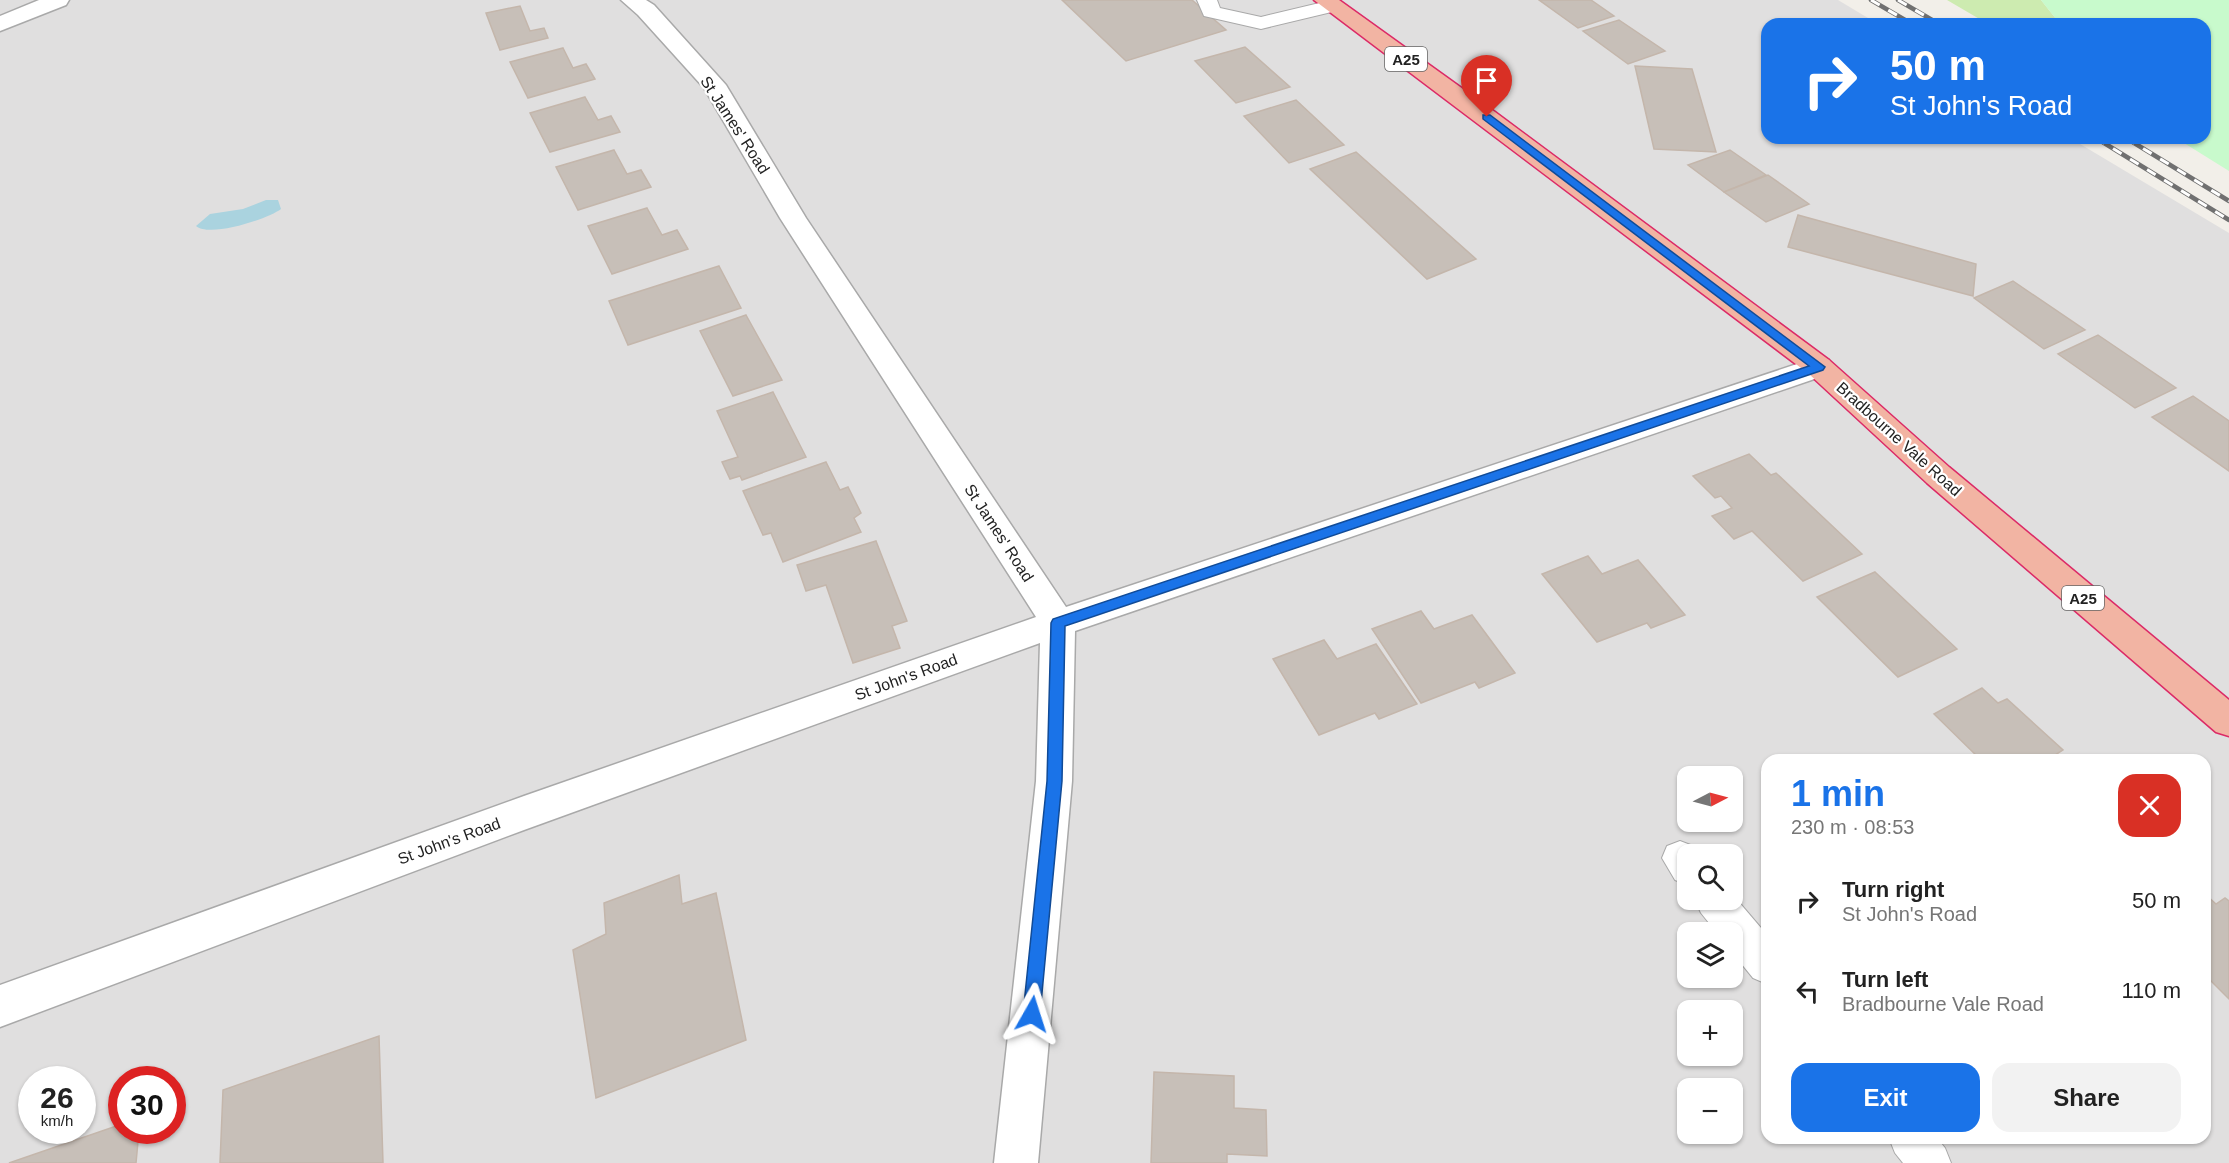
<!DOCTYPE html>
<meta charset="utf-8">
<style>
body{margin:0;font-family:Helvetica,sans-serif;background:#f2f2f2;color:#222;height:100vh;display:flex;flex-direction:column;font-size:22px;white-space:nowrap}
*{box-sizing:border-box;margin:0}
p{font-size:20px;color:#767676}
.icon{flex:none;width:33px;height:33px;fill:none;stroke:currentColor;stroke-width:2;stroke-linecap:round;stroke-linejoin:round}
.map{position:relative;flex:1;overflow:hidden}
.sheet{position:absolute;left:1761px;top:754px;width:450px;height:390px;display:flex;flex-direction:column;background:#fff;border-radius:18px;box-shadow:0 2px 4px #0004}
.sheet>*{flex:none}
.hud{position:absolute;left:1761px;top:18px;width:450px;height:126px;border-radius:18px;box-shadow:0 2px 4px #0004;background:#1a73e8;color:#fff;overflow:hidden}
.needle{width:39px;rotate:84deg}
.fabs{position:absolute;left:1677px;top:766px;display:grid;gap:12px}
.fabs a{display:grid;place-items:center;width:66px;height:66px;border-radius:12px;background:#fff;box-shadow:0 2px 4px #0004;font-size:30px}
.speed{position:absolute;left:18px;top:1066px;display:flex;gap:12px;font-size:30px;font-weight:700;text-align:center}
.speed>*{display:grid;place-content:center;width:78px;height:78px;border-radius:50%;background:#fff;box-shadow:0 2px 4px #0004;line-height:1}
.speed small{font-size:15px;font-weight:400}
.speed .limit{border:9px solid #d22;background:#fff;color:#111}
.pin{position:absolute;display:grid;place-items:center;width:51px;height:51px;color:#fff;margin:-62px -26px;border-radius:50% 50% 50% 0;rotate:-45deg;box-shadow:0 0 6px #0007}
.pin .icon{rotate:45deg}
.me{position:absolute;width:66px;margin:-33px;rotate:6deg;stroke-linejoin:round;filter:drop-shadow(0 0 4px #0008)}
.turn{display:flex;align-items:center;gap:21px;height:126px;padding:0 30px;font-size:27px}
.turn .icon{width:78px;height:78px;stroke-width:2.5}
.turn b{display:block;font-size:42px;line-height:51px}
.round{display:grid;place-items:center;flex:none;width:63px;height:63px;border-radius:18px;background:#f2f2f2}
.overview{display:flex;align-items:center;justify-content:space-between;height:102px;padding:0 30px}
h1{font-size:36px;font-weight:700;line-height:45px;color:#1a73e8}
.primary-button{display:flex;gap:12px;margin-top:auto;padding:12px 30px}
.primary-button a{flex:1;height:69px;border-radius:18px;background:#1a73e8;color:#fff;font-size:24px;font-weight:700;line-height:69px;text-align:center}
.primary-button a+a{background:#f2f2f2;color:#222}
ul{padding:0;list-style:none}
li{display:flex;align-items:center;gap:18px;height:90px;padding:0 30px}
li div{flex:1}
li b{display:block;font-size:22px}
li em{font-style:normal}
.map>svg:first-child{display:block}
.residential{fill:#e0dfdf;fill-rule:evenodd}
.grass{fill:#cdebb0}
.park{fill:#c8facc}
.water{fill:#aad3df}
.building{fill:#c7bfb8;stroke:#c4b6ab;stroke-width:1.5}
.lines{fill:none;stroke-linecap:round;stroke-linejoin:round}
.service-casing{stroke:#a9a9a9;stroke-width:2}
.minor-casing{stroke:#a9a9a9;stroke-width:3}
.trunk-casing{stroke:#dc2a67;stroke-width:3}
.service{fill:#fff;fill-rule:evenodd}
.minor{fill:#fff;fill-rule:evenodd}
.trunk{fill:#f2b4a3;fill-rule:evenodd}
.rail-casing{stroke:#707070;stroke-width:4.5}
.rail{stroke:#fff;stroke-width:3;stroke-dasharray:10;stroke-linecap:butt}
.route{fill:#1a73e8;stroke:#114b97;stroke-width:1.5}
.labels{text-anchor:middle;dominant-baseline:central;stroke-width:4.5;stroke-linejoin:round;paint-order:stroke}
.shield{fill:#fff;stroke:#646464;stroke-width:1.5}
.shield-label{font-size:15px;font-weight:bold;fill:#222}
.street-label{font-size:16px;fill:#222;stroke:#fff}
</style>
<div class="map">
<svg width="2229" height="1163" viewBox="0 0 2229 1163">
<rect width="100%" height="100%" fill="#f2efe9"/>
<!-- residential -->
<path class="residential" d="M0 0H1838L1878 24H1767V138H2070L2229 233V1163H0ZM1767 760H2205V1138H1767ZM1688 777H1732V822H1688ZM1688 855H1732V900H1688ZM1688 933H1732V978H1688ZM1688 1011H1732V1056H1688ZM32 1080H82V1131H32ZM122 1080H172V1131H122ZM1688 1089H1732V1134H1688Z"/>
<!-- grass -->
<polygon class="grass" points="1947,0 2041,0 2060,24 1988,24"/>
<!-- park -->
<polygon class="park" points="2041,0 2229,0 2229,171 2176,138 2205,138 2205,24 2060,24"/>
<!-- water -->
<path class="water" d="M266 200H278L281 209C268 219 210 238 196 226L210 214 243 209Z"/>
<!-- building -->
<g class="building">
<polygon points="1062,0 1192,0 1226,30 1126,61"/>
<polygon points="1539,0 1591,0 1614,16 1578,28"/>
<polygon points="520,6 530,31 544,28 548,38 500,50 486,13"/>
<polygon points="1619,20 1665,51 1628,64 1583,31"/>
<polygon points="1245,47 1290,87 1236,103 1195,61"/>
<polygon points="563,48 573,68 586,64 595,79 528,98 510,62"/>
<polygon points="1635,66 1692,69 1716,152 1654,149"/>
<polygon points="585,97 598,120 611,116 620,132 550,152 530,113"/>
<polygon points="1296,100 1344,145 1289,163 1244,116"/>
<polygon points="614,150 627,174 641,170 651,187 578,210 556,167"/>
<polygon points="1730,150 1766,175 1724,192 1688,165"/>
<polygon points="1356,152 1476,259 1427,279 1310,169"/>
<polygon points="1768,175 1809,204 1766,222 1724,192"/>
<polygon points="647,208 662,235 677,230 688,249 612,274 588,226"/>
<polygon points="1798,215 1976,264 1973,296 1788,247"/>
<polygon points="719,266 741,308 628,345 609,301"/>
<polygon points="2013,281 2085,330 2044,349 1974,298"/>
<polygon points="746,315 782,380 733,396 700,331"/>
<polygon points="2098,335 2176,388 2135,408 2058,354"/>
<polygon points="773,392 806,457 742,480 740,476 730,479 722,462 738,457 717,411"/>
<polygon points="2193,396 2229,421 2229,471 2152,417"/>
<polygon points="1749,454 1771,475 1776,473 1862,554 1803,581 1752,531 1734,539 1712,516 1732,508 1721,496 1715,498 1693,476"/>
<polygon points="826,462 840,490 848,487 861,513 854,518 861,532 783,562 771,533 763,535 743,491"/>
<polygon points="876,541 907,621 892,626 900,648 853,663 826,585 806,591 797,565"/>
<polygon points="1588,556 1602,574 1638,560 1685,615 1651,628 1647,623 1597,642 1542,574"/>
<polygon points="1875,572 1957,649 1898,677 1817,597"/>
<polygon points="1421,611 1434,629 1472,615 1515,673 1479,688 1475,682 1421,703 1372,629"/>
<polygon points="1324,640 1337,659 1376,644 1417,704 1379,719 1375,713 1319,735 1273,659"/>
<polygon points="1982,688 1998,703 2007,699 2063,750 2055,755 2061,760 1981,760 1934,714"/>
<polygon points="679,875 682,904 716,893 746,1040 596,1098 573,950 606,934 604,903"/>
<polygon points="2205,894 2216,904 2225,898 2229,901 2229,999 2205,975"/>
<polygon points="379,1036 383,1163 220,1163 223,1090"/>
<polygon points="1154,1072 1234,1076 1234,1108 1266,1110 1267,1156 1227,1154 1227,1163 1151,1163"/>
<polygon points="122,1124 122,1131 139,1131 136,1163 9,1163"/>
</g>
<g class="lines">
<defs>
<g id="service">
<polygon points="1197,0 1217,0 1220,8 1261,17 1332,0 1340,2 1343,6 1340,10 1261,29 1204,16"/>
<polygon points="1680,841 1693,846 1700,855 1688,855 1688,885 1675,880 1662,858 1667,846"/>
<polygon points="1732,894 1767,935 1767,984 1753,978 1732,952 1732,933 1717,933 1701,913 1695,900 1732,900"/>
<polygon points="1889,1138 1937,1138 1945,1148 1951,1163 1903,1163 1895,1153"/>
</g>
<g id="minor">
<polygon points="39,0 69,0 66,5 0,31 0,16"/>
<polygon points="621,0 646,0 654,5 726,85 806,218 1066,607 1809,360 1819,357 1829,360 1833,367 1829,374 1075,631 1072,781 1038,1163 994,1163 1036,781 1040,643 524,830 0,1027 0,985 524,796 1036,617 780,218 704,88 638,15"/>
</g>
<polygon id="trunk" points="1314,0 1339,0 1495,112 1829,360 1949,467 2229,700 2229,736 2216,732 1927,483 1809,374"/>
</defs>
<!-- service casing -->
<use href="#service" class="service-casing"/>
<!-- minor casing -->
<use href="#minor" class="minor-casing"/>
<!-- trunk casing -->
<use href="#trunk" class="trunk-casing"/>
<!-- service -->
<use href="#service" class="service"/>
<!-- minor -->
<use href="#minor" class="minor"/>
<!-- trunk -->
<use href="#trunk" class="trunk"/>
<defs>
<g id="rail">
<polyline points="1871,0 1912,24"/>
<polyline points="1898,0 1939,24"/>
<polyline points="2096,138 2229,220"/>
<polyline points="2126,138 2229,201"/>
</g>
</defs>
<!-- rail casing -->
<use href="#rail" class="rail-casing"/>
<!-- rail -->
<use href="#rail" class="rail"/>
</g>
<!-- route -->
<polygon class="route" points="1483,115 1490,115 1825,367 1823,370 1065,626 1062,781 1040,1014 1038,1020 1032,1023 1026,1020 1023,1014 1047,781 1051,623 1053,619 1809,366 1483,119"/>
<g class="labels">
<!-- shield labels -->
<g class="shield">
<rect x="1385" y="47" width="42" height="24" rx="4.5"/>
<rect x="2062" y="586" width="42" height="24" rx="4.5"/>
</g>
<g class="shield-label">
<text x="1406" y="59">A25</text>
<text x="2083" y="598">A25</text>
</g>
<!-- street labels -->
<g class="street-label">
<text transform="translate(735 125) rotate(57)">St James' Road</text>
<text transform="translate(1899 439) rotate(42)">Bradbourne Vale Road</text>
<text transform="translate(999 533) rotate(57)">St James' Road</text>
<text transform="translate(906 677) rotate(-20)">St John's Road</text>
<text transform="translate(449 841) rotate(-20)">St John's Road</text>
</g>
</g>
</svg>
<div class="fabs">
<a><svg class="needle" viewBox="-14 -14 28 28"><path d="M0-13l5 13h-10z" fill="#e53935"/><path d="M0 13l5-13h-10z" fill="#767676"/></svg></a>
<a><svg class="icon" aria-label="search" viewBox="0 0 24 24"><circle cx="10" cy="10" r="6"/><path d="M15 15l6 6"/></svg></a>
<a><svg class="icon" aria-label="layers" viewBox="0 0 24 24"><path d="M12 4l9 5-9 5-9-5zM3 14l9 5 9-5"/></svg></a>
<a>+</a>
<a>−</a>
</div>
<div class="speed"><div>26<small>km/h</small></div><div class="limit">30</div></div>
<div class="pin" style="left:1487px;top:117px;background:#d93025"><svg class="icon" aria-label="arrive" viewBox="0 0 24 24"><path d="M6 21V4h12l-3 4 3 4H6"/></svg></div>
<svg class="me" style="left:1032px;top:1014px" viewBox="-20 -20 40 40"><path d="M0-17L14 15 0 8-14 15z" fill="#1a73e8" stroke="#fff" stroke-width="4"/></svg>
<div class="hud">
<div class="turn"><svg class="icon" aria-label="right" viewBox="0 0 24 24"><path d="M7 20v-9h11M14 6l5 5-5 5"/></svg><div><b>50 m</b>St John's Road</div></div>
</div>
<section class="sheet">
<div class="overview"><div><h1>1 min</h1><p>230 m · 08:53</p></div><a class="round" style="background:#d93025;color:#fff"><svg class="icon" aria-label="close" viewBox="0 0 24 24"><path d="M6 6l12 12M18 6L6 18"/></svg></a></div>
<ul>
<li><svg class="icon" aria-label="right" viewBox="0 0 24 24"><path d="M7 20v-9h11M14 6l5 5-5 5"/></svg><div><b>Turn right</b><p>St John's Road</p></div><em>50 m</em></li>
<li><svg class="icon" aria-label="left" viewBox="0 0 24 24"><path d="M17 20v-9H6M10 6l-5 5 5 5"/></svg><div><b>Turn left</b><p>Bradbourne Vale Road</p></div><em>110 m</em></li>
</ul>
<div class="primary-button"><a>Exit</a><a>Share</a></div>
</section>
</div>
